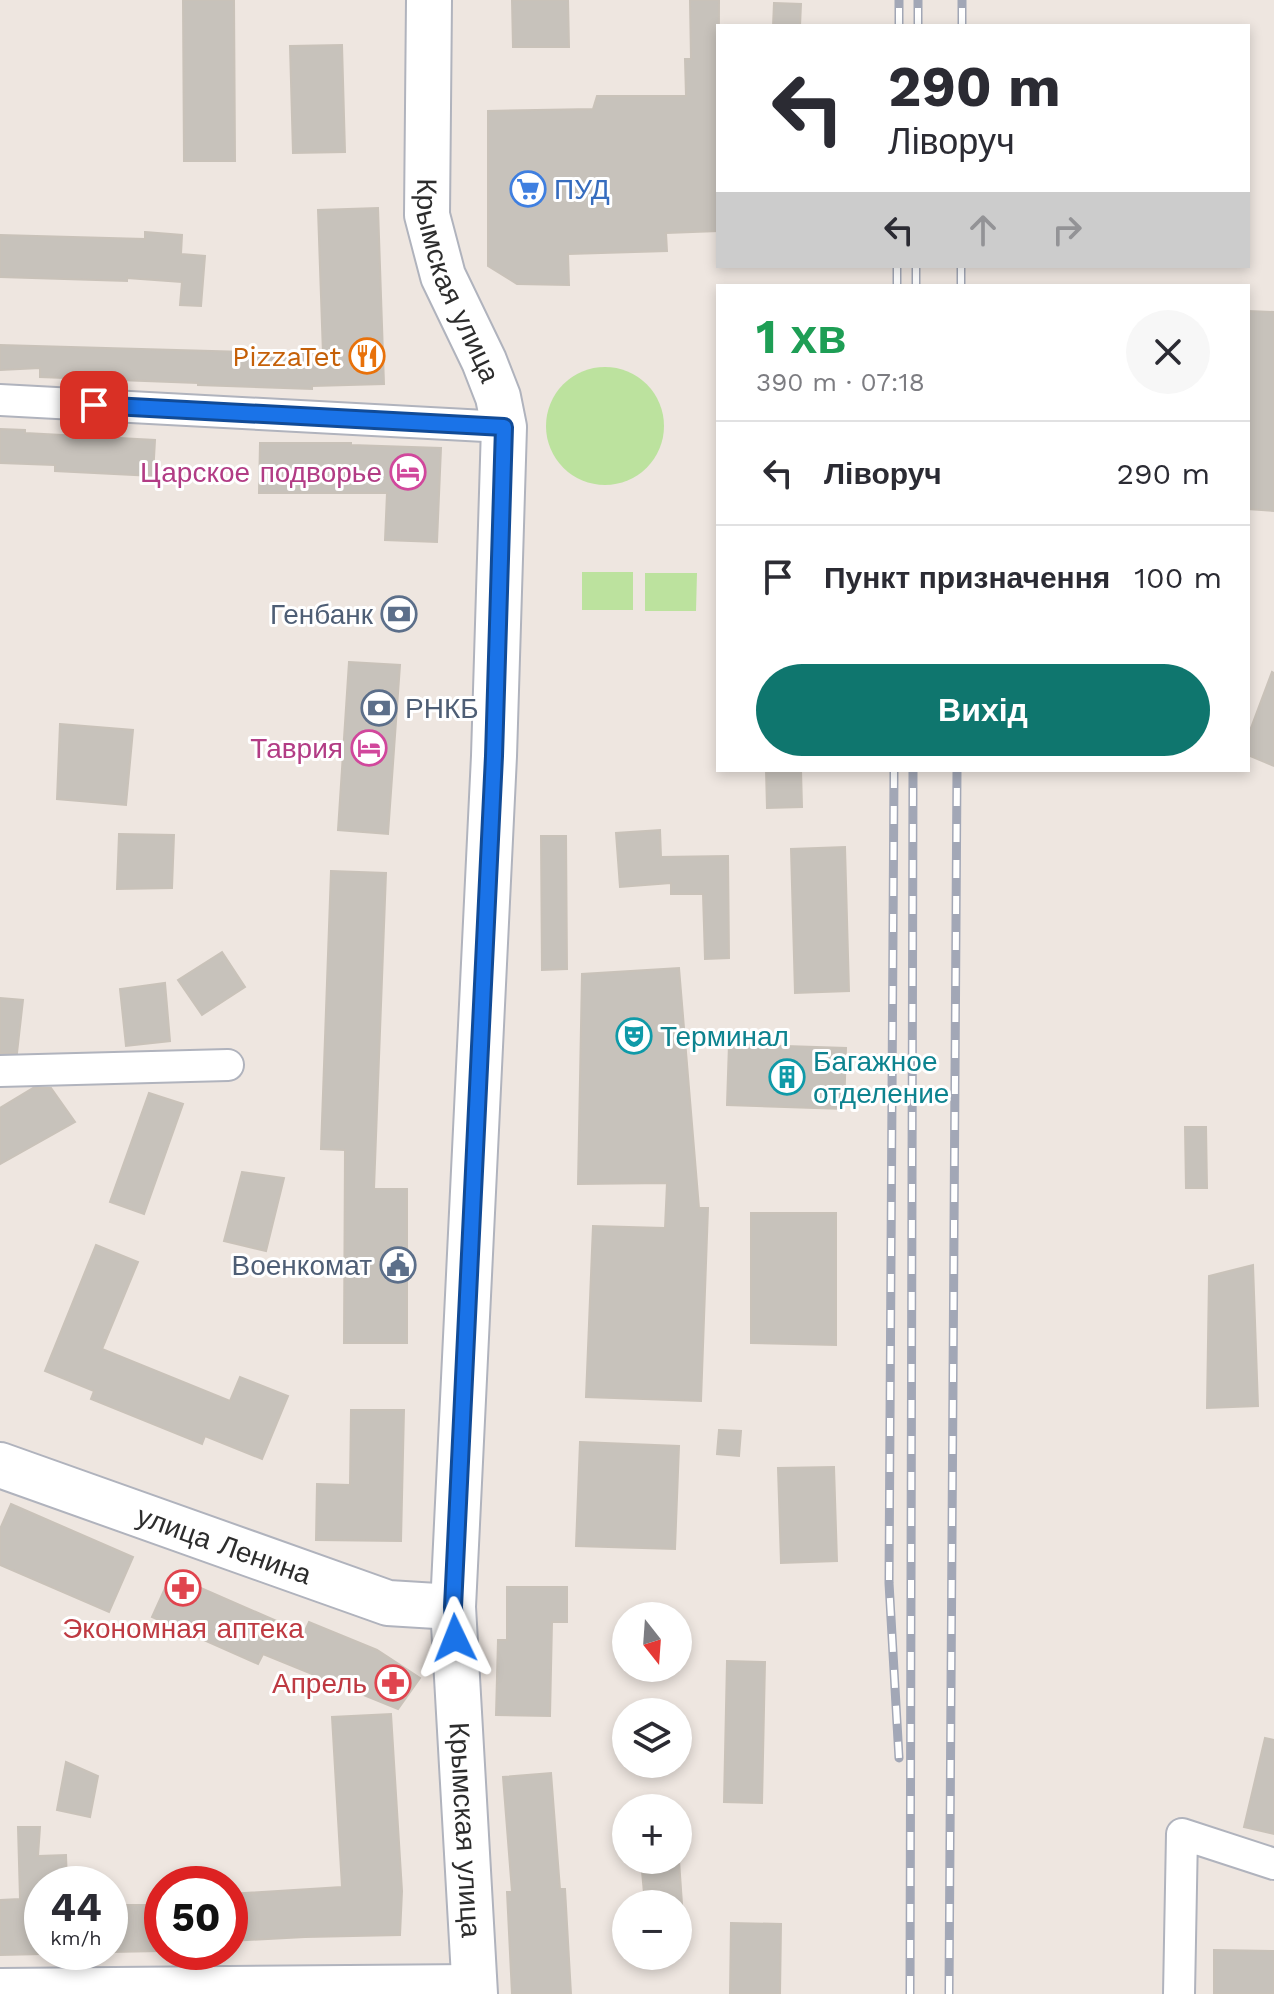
<!DOCTYPE html>
<html lang="uk">
<meta charset="utf-8">
<style>
body{margin:0;font-family:"Work Sans",sans-serif;background:#f7f7f7;color:#2b2b33;height:100vh;display:flex;flex-direction:column;font-size:30px;white-space:nowrap}
*{box-sizing:border-box;margin:0}
p{font-size:26px;color:#7c7c81}
.icon{flex:none;width:44px;height:44px;fill:none;stroke:currentColor;stroke-width:2;stroke-linecap:round;stroke-linejoin:round}
.map{position:relative;flex:1;overflow:hidden}
.details{position:absolute;left:716px;top:284px;width:534px;height:488px;display:flex;flex-direction:column;background:#fff;border-radius:0px;box-shadow:0 4px 12px #0003}
.details>*{flex:none}
.hud{position:absolute;left:716px;top:24px;width:534px;height:244px;border-radius:0px;box-shadow:0 4px 12px #0003;background:#fff;color:#2b2b33;overflow:hidden}
.needle{width:52px;rotate:163deg}
.buttons{position:absolute;left:612px;top:1602px;display:grid;gap:16px}
.buttons a{display:grid;place-items:center;width:80px;height:80px;border-radius:50%;background:#fff;box-shadow:0 4px 12px #0003;font-size:40px}
.speed{position:absolute;left:24px;top:1866px;display:flex;gap:16px;font-size:40px;font-weight:700;text-align:center}
.speed>*{display:grid;place-content:center;width:104px;height:104px;border-radius:50%;background:#fff;box-shadow:0 4px 12px #0003;line-height:1}
.speed small{font-size:20px;font-weight:400}
.speed .limit{border:12px solid #d22;background:#fff;color:#111}
.pin{position:absolute;display:grid;place-items:center;width:68px;height:68px;color:#fff;margin:-34px;border-radius:16px;box-shadow:0 4px 12px #0006}
.me{position:absolute;width:88px;margin:-44px;rotate:358deg;stroke-linejoin:round;filter:drop-shadow(0 0 6px #0008)}
.turn{display:flex;align-items:center;gap:28px;height:168px;padding:0 40px;font-size:36px}
.turn .icon{width:104px;height:104px;stroke-width:2.5}
.turn b{display:block;font-size:56px;line-height:68px}
.lanes{display:flex;align-items:center;height:76px;padding:0 40px;background:#0003;justify-content:center;gap:40px;direction:ltr}
.lanes .off{opacity:.35}
.round{display:grid;place-items:center;flex:none;width:84px;height:84px;border-radius:42px;background:#f7f7f7}
.summary{display:flex;align-items:center;justify-content:space-between;height:136px;padding:0 40px}
h1{font-size:48px;font-weight:700;line-height:60px;color:#1e9e55}
.button{display:flex;gap:16px;margin-top:auto;padding:16px 40px}
.button a{flex:1;height:92px;border-radius:48px;background:#0f766e;color:#fff;font-size:32px;font-weight:700;line-height:92px;text-align:center}
ul{padding:0;list-style:none}
li{display:flex;align-items:center;gap:24px;height:104px;padding:0 40px;border-top:2px solid #e1e1e2}
li div{flex:1}
li b{display:block;font-size:30px}
li em{font-style:normal}
.map>svg:first-child{display:block}
.green{fill:#bce29e}
.building{fill:#c7c2bb;stroke:#c9c2b9;stroke-width:2}
.lines{fill:none;stroke-linecap:round;stroke-linejoin:round}
.minor-casing{stroke:#b0b3bd;stroke-width:34}
.secondary-casing{stroke:#b0b3bd;stroke-width:48}
.minor{stroke:#fff;stroke-width:30}
.secondary{stroke:#fff;stroke-width:44}
.rail-casing{stroke:#a2a7b6;stroke-width:9}
.rail{stroke:#fff;stroke-width:6;stroke-dasharray:18;stroke-linecap:butt}
.route-casing{stroke:#114b97;stroke-width:20}
.route{stroke:#1a73e8;stroke-width:14}
.labels{text-anchor:middle;dominant-baseline:central;stroke-width:6;stroke-linejoin:round;paint-order:stroke}
.shop-label{font-size:28px;fill:#366cbe;stroke:#fff;text-anchor:start}
.street-label{font-size:28px;fill:#2d2d2d;stroke:#fff}
.food-label{font-size:28px;fill:#c56008;stroke:#fff;text-anchor:end}
.hotel-label{font-size:28px;fill:#b23c85;stroke:#fff;text-anchor:end}
.service-label{font-size:28px;fill:#4e5e75;stroke:#fff;text-anchor:end}
.culture-label{font-size:28px;fill:#0d838f;stroke:#fff;text-anchor:start}
.health-label{font-size:28px;fill:#be3a42;stroke:#fff}
</style>
<div class="map">
<svg width="1274" height="1994" viewBox="0 0 1274 1994">
<rect width="100%" height="100%" fill="#eee6e0"/>
<!-- green -->
<g class="green">
<circle cx="605" cy="426" r="59"/>
<rect x="582" y="572" width="51" height="38"/>
<polygon points="645,573 697,573 696,611 645,611"/>
</g>
<!-- building -->
<g class="building">
<polygon points="183,0 234,0 235,161 184,161"/>
<polygon points="512,0 568,0 569,47 513,47"/>
<polygon points="690,0 719,0 718,231 666,233 667,251 568,254 569,285 517,284 488,266 488,111 593,109 597,96 686,96 685,59 691,59"/>
<polygon points="774,3 801,4 800,26 773,26"/>
<polygon points="342,45 345,152 293,153 290,46"/>
<polygon points="378,208 384,384 312,386 312,389 198,385 198,383 40,377 40,368 0,370 0,345 323,354 318,210"/>
<polygon points="145,232 182,235 181,254 205,256 201,306 180,305 182,282 127,278 127,281 0,277 0,235 145,239"/>
<polygon points="1248,311 1274,312 1274,511 1248,509"/>
<polygon points="0,429 25,430 25,433 155,440 153,476 55,471 55,465 0,463"/>
<polygon points="260,443 351,443 351,445 441,448 437,542 385,540 387,493 259,493"/>
<polygon points="349,662 400,665 388,834 338,830"/>
<polygon points="1272,672 1274,673 1274,766 1248,755 1248,736"/>
<polygon points="60,724 133,730 126,805 57,799"/>
<polygon points="766,770 801,770 802,807 767,808"/>
<polygon points="660,830 661,857 728,856 729,958 705,959 703,894 671,894 671,883 620,887 616,833"/>
<polygon points="119,834 174,835 172,888 117,889"/>
<polygon points="541,836 566,836 567,969 542,970"/>
<polygon points="845,847 849,991 795,993 791,849"/>
<polygon points="331,871 386,873 374,1189 407,1189 407,1343 344,1343 345,1150 321,1149"/>
<polygon points="222,952 245,987 202,1015 178,980"/>
<polygon points="679,968 699,1208 708,1208 701,1401 586,1397 593,1226 665,1228 667,1183 578,1184 582,974"/>
<polygon points="165,983 170,1041 126,1046 120,989"/>
<polygon points="0,998 23,1000 17,1053 0,1053"/>
<polygon points="729,1044 846,1048 844,1109 727,1105"/>
<polygon points="33,1088 51,1088 75,1122 0,1164 0,1108"/>
<polygon points="149,1093 183,1104 144,1214 110,1202"/>
<polygon points="1185,1127 1206,1127 1207,1188 1186,1188"/>
<polygon points="242,1172 284,1178 266,1251 224,1241"/>
<polygon points="751,1213 836,1213 836,1345 751,1343"/>
<polygon points="96,1245 138,1262 102,1349 230,1401 240,1377 288,1396 262,1459 205,1436 202,1444 91,1399 94,1391 45,1371"/>
<polygon points="1253,1265 1258,1406 1207,1408 1209,1276"/>
<polygon points="351,1410 404,1410 401,1541 316,1540 317,1484 350,1485"/>
<polygon points="719,1430 741,1431 739,1456 717,1454"/>
<polygon points="580,1442 679,1446 675,1549 576,1546"/>
<polygon points="834,1467 837,1561 781,1563 778,1468"/>
<polygon points="11,1504 133,1557 109,1612 0,1565 0,1529"/>
<polygon points="171,1575 304,1633 309,1622 377,1650 420,1678 398,1709 263,1654 258,1664 152,1617"/>
<polygon points="507,1587 567,1587 567,1622 552,1622 550,1716 496,1715 498,1640 507,1640"/>
<polygon points="727,1661 765,1662 762,1803 724,1802"/>
<polygon points="391,1714 402,1891 400,1935 305,1937 230,1941 230,1894 342,1887 332,1717"/>
<polygon points="1265,1738 1274,1740 1274,1834 1244,1827"/>
<polygon points="66,1762 98,1776 90,1817 57,1810"/>
<polygon points="551,1773 560,1889 565,1889 571,1994 512,1994 507,1892 512,1892 503,1777"/>
<polygon points="18,1827 40,1827 38,1856 66,1855 67,1884 42,1884 42,1954 0,1955 0,1900 20,1899"/>
<polygon points="641,1860 679,1860 682,1904 645,1904"/>
<polygon points="110,1905 162,1905 162,1951 110,1952"/>
<polygon points="731,1923 781,1924 780,1994 730,1994"/>
<polygon points="1214,1950 1274,1951 1274,1994 1214,1994"/>
</g>
<g class="lines">
<defs>
<g id="minor">
<polyline points="0,400 504,427"/>
<polyline points="0,1071 228,1065"/>
<polyline points="0,1984 474,1980"/>
<polyline points="1179,1994 1182,1834 1274,1864"/>
</g>
<g id="secondary">
<path id="s1" d="M429 0 427 215 443 276 484 361 498 397 504 427 494 756 453 1607 475 1994"/>
<path id="s2" d="M0 1465 388 1603 453 1607"/>
</g>
</defs>
<!-- minor casing -->
<use href="#minor" class="minor-casing"/>
<!-- secondary casing -->
<use href="#secondary" class="secondary-casing"/>
<!-- minor -->
<use href="#minor" class="minor"/>
<!-- secondary -->
<use href="#secondary" class="secondary"/>
<defs>
<g id="rail">
<polyline points="899,26 899,0"/>
<polyline points="918,26 918,0"/>
<polyline points="962,26 962,0"/>
<polyline points="897,286 897,266"/>
<polyline points="916,286 916,266"/>
<polyline points="961,286 961,266"/>
<polyline points="894,770 889,1583 899,1758"/>
<polyline points="910,1994 913,770"/>
<polyline points="949,1994 957,770"/>
</g>
</defs>
<!-- rail casing -->
<use href="#rail" class="rail-casing"/>
<!-- rail -->
<use href="#rail" class="rail"/>
</g>
<g class="lines">
<defs>
<polyline id="route" points="94,405 504,427 494,756 453,1607 455,1638"/>
</defs>
<!-- route casing -->
<use href="#route" class="route-casing"/>
<!-- route -->
<use href="#route" class="route"/>
</g>
<!-- icons -->
<defs>
<symbol id="supermarket-ring" viewBox="-11 -11 22 22"><circle r="9.5" fill="#fff" stroke="#3f7fe0" stroke-width="1.5"/><path d="M-6-5.5h2.5l.6 2H6L4.5 2H-2.5L-4.4-4H-6ZM-1.5 3.2a1.3 1.3 0 1 0 .1 0ZM3 3.2a1.3 1.3 0 1 0 .1 0Z" fill="#3f7fe0"/></symbol>
<symbol id="restaurant-ring" viewBox="-11 -11 22 22"><circle r="9.5" fill="#fff" stroke="#e8710a" stroke-width="1.5"/><path d="M-5-6h1v4h1v-4h1v4h1v-4h1v5L-1.5 .5V6h-2V.5L-5-1ZM5-6V6H3V1.5H1.5Q1.5-4 5-6Z" fill="#e8710a"/></symbol>
<symbol id="hotel-ring" viewBox="-11 -11 22 22"><circle r="9.5" fill="#fff" stroke="#d1479c" stroke-width="1.5"/><path d="M-6-4.5h1.5V1H6V5H4.5V3h-9V5H-6ZM-4 0a1.8 1.8 0 1 1 3.6 0ZM.5 0V-2.5h3Q6-2.5 6 0Z" fill="#d1479c"/></symbol>
<symbol id="bank-ring" viewBox="-11 -11 22 22"><circle r="9.5" fill="#fff" stroke="#5c6f8a" stroke-width="1.5"/><path d="M-6-4H6V4H-6ZM0-2.3a2.3 2.3 0 1 0 0 4.6a2.3 2.3 0 1 0 0-4.6Z" fill="#5c6f8a"/></symbol>
<symbol id="theatre-ring" viewBox="-11 -11 22 22"><circle r="9.5" fill="#fff" stroke="#0f9aa8" stroke-width="1.5"/><path d="M-5-5.5Q0-4 5-5.5V0Q5 5 0 6Q-5 5-5 0ZM-3.3-2.5H-1v1.5H-3.3ZM1-2.5H3.3v1.5H1ZM-2.8 1Q0 5.5 2.8 1Z" fill="#0f9aa8"/></symbol>
<symbol id="building-ring" viewBox="-11 -11 22 22"><circle r="9.5" fill="#fff" stroke="#0f9aa8" stroke-width="1.5"/><path d="M-4-6H4V6H1V3H-1V6H-4ZM-2.5-4.3h1.7v1.8h-1.7ZM.8-4.3h1.7v1.8H.8ZM-2.5-1h1.7V.8h-1.7ZM.8-1h1.7V.8H.8Z" fill="#0f9aa8"/></symbol>
<symbol id="civic-ring" viewBox="-11 -11 22 22"><circle r="9.5" fill="#fff" stroke="#5c6f8a" stroke-width="1.5"/><path d="M-.6-6.5H3V-4.5H.6V-3L4-1V1h2V6H-6V1h2V-1L-.6-3ZM-1.2 2.5V6h2.4V2.5Z" fill="#5c6f8a"/></symbol>
<symbol id="pharmacy-ring" viewBox="-11 -11 22 22"><circle r="9.5" fill="#fff" stroke="#e0444e" stroke-width="1.5"/><path d="M-2-6h4v4h4v4h-4v4h-4v-4h-4v-4h4Z" fill="#e0444e"/></symbol>
</defs>
<g fill-rule="evenodd">
<use href="#supermarket-ring" x="508" y="169" width="40" height="40"/>
<use href="#restaurant-ring" x="347" y="336" width="40" height="40"/>
<use href="#hotel-ring" x="388" y="452" width="40" height="40"/>
<use href="#bank-ring" x="379" y="594" width="40" height="40"/>
<use href="#bank-ring" x="359" y="688" width="40" height="40"/>
<use href="#hotel-ring" x="349" y="728" width="40" height="40"/>
<use href="#theatre-ring" x="614" y="1016" width="40" height="40"/>
<use href="#building-ring" x="767" y="1057" width="40" height="40"/>
<use href="#civic-ring" x="378" y="1245" width="40" height="40"/>
<use href="#pharmacy-ring" x="163" y="1568" width="40" height="40"/>
<use href="#pharmacy-ring" x="373" y="1663" width="40" height="40"/>
</g>
<g class="labels">
<!-- shop labels -->
<g class="shop-label">
<text x="554" y="189">ПУД</text>
</g>
<!-- street labels -->
<g class="street-label">
<text stroke="none"><textPath href="#s1" startOffset="286">Крымская улица</textPath></text>
<text stroke="none"><textPath href="#s2" startOffset="238">улица Ленина</textPath></text>
<text stroke="none"><textPath href="#s1" startOffset="1846">Крымская улица</textPath></text>
</g>
<!-- food labels -->
<g class="food-label">
<text x="341" y="356">PizzaTet</text>
</g>
<!-- hotel labels -->
<g class="hotel-label">
<text x="382" y="472">Царское подворье</text>
<text x="343" y="748">Таврия</text>
</g>
<!-- service labels -->
<g class="service-label">
<text x="373" y="614">Генбанк</text>
<text x="405" y="708" text-anchor="start">РНКБ</text>
<text x="372" y="1265">Военкомат</text>
</g>
<!-- culture labels -->
<g class="culture-label">
<text x="660" y="1036">Терминал</text>
<text x="813" y="1061">Багажное<tspan x="813" dy="32">отделение</tspan></text>
</g>
<!-- health labels -->
<g class="health-label">
<text x="183" y="1628">Экономная аптека</text>
<text x="367" y="1683" text-anchor="end">Апрель</text>
</g>
</g>
</svg>
<div class="buttons">
<a><svg class="needle" viewBox="-14 -14 28 28"><path d="M0-13l5 13h-10z" fill="#e53935"/><path d="M0 13l5-13h-10z" fill="#7c7c81"/></svg></a>
<a><svg class="icon" aria-label="layers" viewBox="0 0 24 24"><path d="M12 4l9 5-9 5-9-5zM3 14l9 5 9-5"/></svg></a>
<a>+</a>
<a>−</a>
</div>
<div class="speed"><div>44<small>km/h</small></div><div class="limit">50</div></div>
<div class="pin" style="left:94px;top:405px;background:#d93025"><svg class="icon" aria-label="arrive" viewBox="0 0 24 24"><path d="M6 21V4h12l-3 4 3 4H6"/></svg></div>
<svg class="me" style="left:455px;top:1638px" viewBox="-20 -20 40 40"><path d="M0-17L14 15 0 8-14 15z" fill="#1a73e8" stroke="#fff" stroke-width="4"/></svg>
<div class="hud">
<div class="turn"><svg class="icon" aria-label="left" viewBox="0 0 24 24"><path d="M17 20v-9H6M10 6l-5 5 5 5"/></svg><div><b>290 m</b>Ліворуч</div></div>
<div class="lanes"><svg class="icon" aria-label="left" viewBox="0 0 24 24"><path d="M17 20v-9H6M10 6l-5 5 5 5"/></svg><svg class="icon off" aria-label="ahead" viewBox="0 0 24 24"><path d="M12 20V5M6 11l6-6 6 6"/></svg><svg class="icon off" aria-label="right" viewBox="0 0 24 24"><path d="M7 20v-9h11M14 6l5 5-5 5"/></svg></div>
</div>
<section class="details">
<div class="summary"><div><h1>1 хв</h1><p>390 m · 07:18</p></div><a class="round"><svg class="icon" aria-label="close" viewBox="0 0 24 24"><path d="M6 6l12 12M18 6L6 18"/></svg></a></div>
<ul>
<li><svg class="icon" aria-label="left" viewBox="0 0 24 24"><path d="M17 20v-9H6M10 6l-5 5 5 5"/></svg><div><b>Ліворуч</b></div><em>290 m</em></li>
<li><svg class="icon" aria-label="arrive" viewBox="0 0 24 24"><path d="M6 21V4h12l-3 4 3 4H6"/></svg><div><b>Пункт призначення</b></div><em>100 m</em></li>
</ul>
<div class="button"><a>Вихід</a></div>
</section>
</div>
